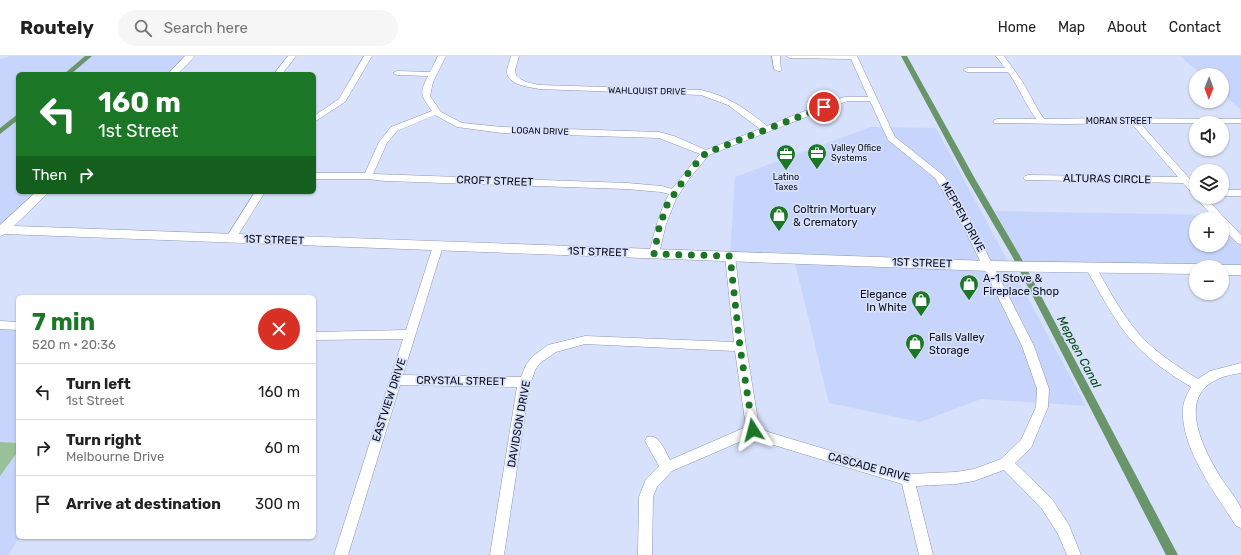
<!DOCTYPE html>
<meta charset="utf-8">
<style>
body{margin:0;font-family:Rubik,sans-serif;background:#f6f6f6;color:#222;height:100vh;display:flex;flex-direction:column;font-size:15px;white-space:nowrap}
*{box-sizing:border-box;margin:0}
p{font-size:13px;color:#767676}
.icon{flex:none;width:22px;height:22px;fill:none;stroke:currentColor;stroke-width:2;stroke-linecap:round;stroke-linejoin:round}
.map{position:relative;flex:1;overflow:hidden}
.panel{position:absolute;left:16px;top:239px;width:300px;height:244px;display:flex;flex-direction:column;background:#fff;border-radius:6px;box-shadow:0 1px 3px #0004}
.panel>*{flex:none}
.hud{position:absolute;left:16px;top:16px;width:300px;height:122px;border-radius:6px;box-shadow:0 1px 3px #0004;background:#1b7726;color:#fff;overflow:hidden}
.needle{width:26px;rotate:181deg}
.tools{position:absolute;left:1189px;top:12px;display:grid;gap:8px}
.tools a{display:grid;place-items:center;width:40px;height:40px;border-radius:50%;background:#fff;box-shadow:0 1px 3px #0004;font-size:20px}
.pin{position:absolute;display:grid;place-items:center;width:34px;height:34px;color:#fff;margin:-17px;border:2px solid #fff;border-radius:50%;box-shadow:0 1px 4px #0007}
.me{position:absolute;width:44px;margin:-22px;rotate:351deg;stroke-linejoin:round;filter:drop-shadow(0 0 3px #0008)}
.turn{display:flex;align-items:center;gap:14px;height:84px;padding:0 16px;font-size:18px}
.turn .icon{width:52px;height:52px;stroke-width:2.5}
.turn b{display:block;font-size:28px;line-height:34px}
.then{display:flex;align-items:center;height:38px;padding:0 16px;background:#0003;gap:8px;font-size:15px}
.round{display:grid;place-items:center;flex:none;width:42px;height:42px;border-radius:21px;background:#f6f6f6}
.overview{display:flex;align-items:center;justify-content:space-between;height:68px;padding:0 16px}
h1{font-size:24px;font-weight:700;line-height:30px;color:#1b7726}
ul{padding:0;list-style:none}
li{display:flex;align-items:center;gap:12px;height:56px;padding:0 16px;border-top:1px solid #e0e0e0}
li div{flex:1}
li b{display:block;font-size:15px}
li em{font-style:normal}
header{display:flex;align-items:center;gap:24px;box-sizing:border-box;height:56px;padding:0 20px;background:#fff;border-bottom:1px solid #e0e0e0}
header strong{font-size:19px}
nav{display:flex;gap:22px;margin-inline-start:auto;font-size:14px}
.search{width:280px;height:36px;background:#f6f6f6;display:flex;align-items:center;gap:10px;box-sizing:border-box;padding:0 14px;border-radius:22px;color:#767676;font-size:15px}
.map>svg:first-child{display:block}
.built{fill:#c7d4fb}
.green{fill:#97c197}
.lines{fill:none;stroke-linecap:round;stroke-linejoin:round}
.canal{fill:#69956a;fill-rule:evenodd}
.minor-casing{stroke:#8b96b3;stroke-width:1}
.major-casing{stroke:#8b96b3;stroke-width:1}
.minor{fill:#fff;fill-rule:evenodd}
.major{fill:#fff;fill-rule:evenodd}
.route{stroke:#1b7726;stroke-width:7;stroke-dasharray:0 12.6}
.labels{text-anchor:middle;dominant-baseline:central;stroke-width:3.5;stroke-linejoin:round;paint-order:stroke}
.far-street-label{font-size:9px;fill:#0a0d17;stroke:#d8e1fb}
.far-poi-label{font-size:9px;fill:#0a0d17;stroke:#d8e1fb;text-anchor:start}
.street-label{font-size:11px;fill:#0a0d17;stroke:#d8e1fb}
.poi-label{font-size:11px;fill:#0a0d17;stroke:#d8e1fb;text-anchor:start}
.water-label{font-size:12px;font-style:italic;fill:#03490e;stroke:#d8e1fb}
</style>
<header>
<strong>Routely</strong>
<div class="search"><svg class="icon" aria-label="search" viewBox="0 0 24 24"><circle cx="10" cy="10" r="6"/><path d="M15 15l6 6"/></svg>Search here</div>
<nav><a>Home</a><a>Map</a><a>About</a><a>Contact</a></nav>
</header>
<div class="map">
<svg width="1241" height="499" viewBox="0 0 1241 499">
<rect width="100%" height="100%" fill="#d8e1fb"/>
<!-- built -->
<g class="built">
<polygon points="10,0 190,0 173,18 18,18 18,136 43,136 0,176 0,3"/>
<polygon points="1180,0 1241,0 1241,54 1222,37 1222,19 1202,19"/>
<polygon points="871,71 936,72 1086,350 981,343 920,366 829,347 794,203 730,200 735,121"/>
<polygon points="995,155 1217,159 1220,163 1196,163 1196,189 1222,189 1222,165 1230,173 1241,174 1241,214 1222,211 1025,210"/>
<polygon points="0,269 18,270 18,481 20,481 8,499 0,499"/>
</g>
<!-- green -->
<polygon class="green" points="0,386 18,387 18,395 0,420"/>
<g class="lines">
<!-- canal -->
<g class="canal">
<polygon points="85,0 92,0 71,18 64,18"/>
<polygon points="901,0 907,0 974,121 1020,200 1178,499 1166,499 1012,200 966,121"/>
<polygon points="18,58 18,64 0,78 0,72"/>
</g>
<defs>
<g id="minor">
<polygon points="288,0 296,0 282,18 274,18"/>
<polygon points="364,0 372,0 345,46 314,66 314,60 339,43"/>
<path d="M438 0H446L433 26 430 40 441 56 462 67 502 71 659 76 674 80 706 94 760 73 728 49 701 39 539 33C529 31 508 29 507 16 507 11 510 5 511 0H519L515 14 516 19C522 26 530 27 539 29L701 34C728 40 746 53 767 70L828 46 845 41H868L851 3 790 2 786 0H857L895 81 944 120 971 166 1034 290 1049 333 1048 351 1031 392 1015 407 1052 443 1069 469 1081 499H1067L1058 478 1042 453 1004 414 974 425 956 428 916 430 933 499H919L902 428 764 386 753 380 672 415 657 431 653 441 652 499H638L639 441 646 423 659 410 645 385 647 381C659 377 665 395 670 404L746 371 735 295 585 288 556 296 540 307 535 314 529 332 504 499H490L517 331 400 329 348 499H334L403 283 314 284V276L406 274 433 190 438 187 443 190 403 319 521 321 526 309 532 301 548 289 585 280 734 286 725 200 730 197 735 200 746 291 759 371 768 376 908 418 956 416 974 413 1001 403 1021 384 1036 351 1037 333 1022 290 961 166 935 122 888 84 870 45H848L834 50 709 99 689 123 676 143 666 168 659 198 654 201 649 198C654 177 659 157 669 138L661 136 627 133 385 125 368 123H314V117H365L379 86 391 71 432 55C421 39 419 38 428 20L397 19 393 17 397 15 430 16ZM435 59 457 71 502 77 659 82 700 98 672 133 662 130 627 127 373 118 387 87 397 75Z"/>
<polygon points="772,0 780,0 781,15 778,15 774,13"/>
<path d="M996 0H1004C1010 9 1016 16 1022 25 1030 38 1035 50 1044 63L1108 62 1241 63V67H1140L1196 130V139L1193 138 1183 127 1025 124 1023 122 1025 120 1028 119 1178 121 1131 67 1065 68 994 67 993 65 997 63H1036C1025 48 1019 31 1008 16H967L963 14 967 12H1005Z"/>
<rect x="1222" y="134" width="19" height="6"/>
<polygon points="255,136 265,136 235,184 227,184 226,182"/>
<polygon points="1196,140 1205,141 1241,179 1241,188 1237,187 1222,171 1222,163 1215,163 1197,143"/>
<path d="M1090 207 1094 208C1108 232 1121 257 1139 278 1155 296 1177 310 1198 323L1210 315 1241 307V317C1172 326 1196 381 1221 422 1226 430 1239 445 1241 453 1241 459 1241 466 1241 472L1236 470C1216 438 1181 393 1183 354 1183 346 1187 338 1191 331 1170 318 1150 305 1133 286 1113 264 1100 236 1085 211L1086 208Z"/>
<polygon points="0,265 18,266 18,274 0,273"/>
</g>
<g id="major">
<polygon points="185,0 195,0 178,18 168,18"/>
<polygon points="36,136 49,136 14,170 989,205 1196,208 1201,211 1196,211 1196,218 989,215 5,178 0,180 0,169"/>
<polygon points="1222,209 1241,209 1241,219 1222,219 1222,211 1217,211"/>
</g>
</defs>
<!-- minor casing -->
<use href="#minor" class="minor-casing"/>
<!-- major casing -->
<use href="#major" class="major-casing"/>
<!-- minor -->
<use href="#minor" class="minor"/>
<!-- major -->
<use href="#major" class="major"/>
</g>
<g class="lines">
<!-- route -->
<polyline class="route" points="753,374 740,291 730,200 654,198 659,172 667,149 691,113 706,97 824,51"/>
</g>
<!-- icons -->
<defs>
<symbol id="office-pin" viewBox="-11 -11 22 30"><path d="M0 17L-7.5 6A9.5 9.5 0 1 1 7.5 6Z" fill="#1b7726" stroke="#d8e1fb"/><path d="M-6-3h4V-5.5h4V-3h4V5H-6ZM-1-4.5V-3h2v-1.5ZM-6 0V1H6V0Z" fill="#fff"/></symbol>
<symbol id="shop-pin" viewBox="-11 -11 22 30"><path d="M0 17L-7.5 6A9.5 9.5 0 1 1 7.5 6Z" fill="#1b7726" stroke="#d8e1fb"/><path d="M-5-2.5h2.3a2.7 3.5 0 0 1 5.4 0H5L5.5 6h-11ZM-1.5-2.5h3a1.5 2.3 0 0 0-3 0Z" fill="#fff"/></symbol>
</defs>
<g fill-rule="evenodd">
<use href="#office-pin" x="806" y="86" width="22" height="30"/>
<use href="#office-pin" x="775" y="87" width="22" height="30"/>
<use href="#shop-pin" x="768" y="148" width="22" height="30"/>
<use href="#shop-pin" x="958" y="217" width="22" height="30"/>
<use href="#shop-pin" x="910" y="233" width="22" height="30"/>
<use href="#shop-pin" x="904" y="276" width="22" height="30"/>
</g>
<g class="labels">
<!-- far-street labels -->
<g class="far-street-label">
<text transform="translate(647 35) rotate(1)">WAHLQUIST DRIVE</text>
<text x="1119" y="65">MORAN STREET</text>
<text transform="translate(540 75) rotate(2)">LOGAN DRIVE</text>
</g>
<!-- far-poi labels -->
<g class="far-poi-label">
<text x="831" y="92">Valley Office<tspan x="831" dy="10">Systems</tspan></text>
<text x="786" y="121" text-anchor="middle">Latino<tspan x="786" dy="10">Taxes</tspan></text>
</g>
<!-- street labels -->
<g class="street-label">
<text transform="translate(1107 123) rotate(1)">ALTURAS CIRCLE</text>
<text transform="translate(495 125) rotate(2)">CROFT STREET</text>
<text transform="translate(963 161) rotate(61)">MEPPEN DRIVE</text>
<text transform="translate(274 184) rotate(2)">1ST STREET</text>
<text transform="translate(598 196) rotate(2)">1ST STREET</text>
<text transform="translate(922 207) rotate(2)">1ST STREET</text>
<text transform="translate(461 325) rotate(1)">CRYSTAL STREET</text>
<text transform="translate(389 344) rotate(-72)">EASTVIEW DRIVE</text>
<text transform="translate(519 368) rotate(-80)">DAVIDSON DRIVE</text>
<text transform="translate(869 411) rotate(15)">CASCADE DRIVE</text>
</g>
<!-- poi labels -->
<g class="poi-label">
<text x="793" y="153">Coltrin Mortuary<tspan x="793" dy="13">&amp; Crematory</tspan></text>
<text x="983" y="222">A-1 Stove &amp;<tspan x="983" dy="13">Fireplace Shop</tspan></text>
<text x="907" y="238" text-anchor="end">Elegance<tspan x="907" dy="13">In White</tspan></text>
<text x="929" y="281">Falls Valley<tspan x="929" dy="13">Storage</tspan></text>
</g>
<!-- water labels -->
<g class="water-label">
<text transform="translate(1079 296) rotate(62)">Meppen Canal</text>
</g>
</g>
</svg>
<div class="tools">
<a><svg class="needle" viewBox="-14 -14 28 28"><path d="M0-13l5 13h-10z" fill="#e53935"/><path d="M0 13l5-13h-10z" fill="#767676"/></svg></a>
<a><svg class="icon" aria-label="sound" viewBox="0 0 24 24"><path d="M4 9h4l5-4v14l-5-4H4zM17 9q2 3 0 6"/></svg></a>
<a><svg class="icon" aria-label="layers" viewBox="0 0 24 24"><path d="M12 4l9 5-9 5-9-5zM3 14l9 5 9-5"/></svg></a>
<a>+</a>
<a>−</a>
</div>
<div class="pin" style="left:824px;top:51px;background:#d93025"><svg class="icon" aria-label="arrive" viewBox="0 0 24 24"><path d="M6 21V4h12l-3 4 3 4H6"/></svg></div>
<svg class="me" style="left:753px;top:374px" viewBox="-20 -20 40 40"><path d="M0-17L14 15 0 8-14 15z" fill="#1b7726" stroke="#fff" stroke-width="4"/></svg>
<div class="hud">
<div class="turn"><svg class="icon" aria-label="left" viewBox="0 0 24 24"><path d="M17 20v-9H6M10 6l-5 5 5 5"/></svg><div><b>160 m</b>1st Street</div></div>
<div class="then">Then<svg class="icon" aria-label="right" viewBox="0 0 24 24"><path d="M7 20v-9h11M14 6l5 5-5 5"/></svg></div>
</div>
<section class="panel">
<div class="overview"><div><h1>7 min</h1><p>520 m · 20:36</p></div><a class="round" style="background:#d93025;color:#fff"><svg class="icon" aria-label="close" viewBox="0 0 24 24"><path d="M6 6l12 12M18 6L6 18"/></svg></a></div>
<ul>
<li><svg class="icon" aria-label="left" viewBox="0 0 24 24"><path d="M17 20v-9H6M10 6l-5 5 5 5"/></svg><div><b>Turn left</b><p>1st Street</p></div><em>160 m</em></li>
<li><svg class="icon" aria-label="right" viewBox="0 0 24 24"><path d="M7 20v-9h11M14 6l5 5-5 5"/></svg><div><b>Turn right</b><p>Melbourne Drive</p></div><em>60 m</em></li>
<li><svg class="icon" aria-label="arrive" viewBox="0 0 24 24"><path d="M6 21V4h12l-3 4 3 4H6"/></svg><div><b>Arrive at destination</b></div><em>300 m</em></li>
</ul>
</section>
</div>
